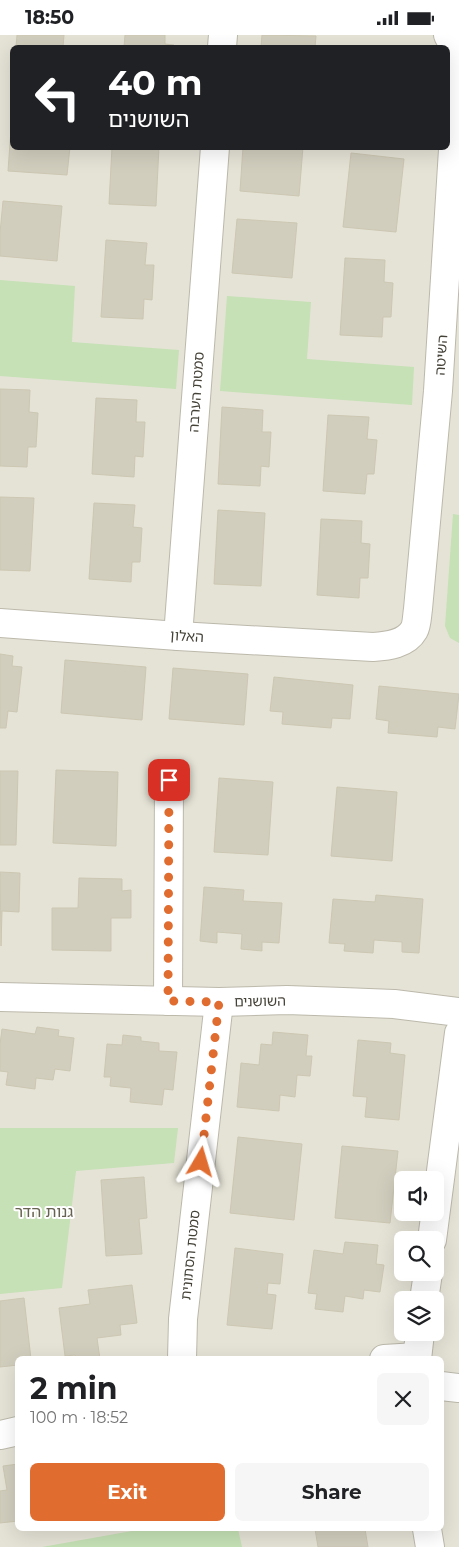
<!DOCTYPE html>
<meta charset="utf-8">
<style>
body{margin:0;font-family:Montserrat,"Noto Sans Hebrew",sans-serif;background:#f6f6f6;color:#202124;height:100vh;display:flex;flex-direction:column;font-size:19px;white-space:nowrap}
*{box-sizing:border-box;margin:0}
p{font-size:16px;color:#757577}
.icon{flex:none;width:28px;height:28px;fill:none;stroke:currentColor;stroke-width:2;stroke-linecap:round;stroke-linejoin:round}
.map{position:relative;flex:1;overflow:hidden}
.sheet{position:absolute;left:15px;top:1321px;width:429px;height:175px;display:flex;flex-direction:column;background:#fff;border-radius:8px;box-shadow:0 5px 20px #0002}
.sheet>*{flex:none}
.hud{position:absolute;left:10px;top:10px;width:440px;height:105px;border-radius:8px;box-shadow:0 5px 20px #0002;background:#202124;color:#fff;overflow:hidden}
.buttons{position:absolute;left:394px;top:1136px;display:grid;gap:10px}
.buttons a{display:grid;place-items:center;width:50px;height:50px;border-radius:8px;background:#fff;box-shadow:0 5px 20px #0002;font-size:25px}
.pin{position:absolute;display:grid;place-items:center;width:42px;height:42px;color:#fff;margin:-21px;border-radius:10px;box-shadow:0 2px 8px #0006}
.me{position:absolute;width:55px;margin:-28px;rotate:7deg;stroke-linejoin:round;filter:drop-shadow(0 0 4px #0008)}
.turn{display:flex;align-items:center;gap:18px;height:105px;padding:0 15px;font-size:22px}
.turn .icon{width:65px;height:65px;stroke-width:2.5}
.turn b{display:block;font-size:35px;line-height:42px}
.round{display:grid;place-items:center;flex:none;width:52px;height:52px;border-radius:8px;background:#f6f6f6}
.head{display:flex;align-items:center;justify-content:space-between;height:85px;padding:0 15px}
h1{font-size:30px;font-weight:700;line-height:38px}
.primary-button{display:flex;gap:10px;margin-top:auto;padding:10px 15px}
.primary-button a{flex:1;height:58px;border-radius:8px;background:#e16c2f;color:#fff;font-size:20px;font-weight:700;line-height:58px;text-align:center}
.primary-button a+a{background:#f6f6f6;color:#202124}
.status{display:flex;justify-content:space-between;align-items:center;height:35px;padding:0 25px;background:#fff;direction:ltr}
.status svg{height:14px;fill:currentColor}
.map>svg:first-child{display:block}
.residential{fill:#e5e3d6;fill-rule:evenodd}
.green{fill:#c5e1b5}
.building{fill:#d2cebe;stroke:#ccc7b2}
.lines{fill:none;stroke-linecap:round;stroke-linejoin:round}
.street-casing{stroke:#bcb9ab;stroke-width:30}
.street{stroke:#fff;stroke-width:28}
.route{stroke:#e16c2f;stroke-width:9;stroke-dasharray:0 16.2}
.labels{text-anchor:middle;dominant-baseline:central;stroke-width:4;stroke-linejoin:round;paint-order:stroke}
.street-label{font-size:14px;fill:#444137;stroke:#fff}
.quarter-label{font-size:16px;fill:#666150;stroke:#fff}
</style>
<div class="status"><b>18:50</b><svg viewBox="0 0 49 12"><path d="M0 12V9h3v3zM5 12V6h3v6zM10 12V3h3v9zM15 12V0h3v12zM26 1h20v11H26zM47 4h2v5h-2z"/></svg></div>
<div class="map">
<svg width="459" height="1512" viewBox="0 0 459 1512">
<rect width="100%" height="100%" fill="#f2f1e8"/>
<!-- residential -->
<path class="residential" d="M0 0H459V1512H0ZM12 12H448V112H12ZM402 1145H435V1178H402ZM402 1205H435V1238H402ZM402 1265H435V1298H402ZM18 1324H441V1494H18Z"/>
<!-- green -->
<g class="green">
<polygon points="0,245 75,251 72,307 179,315 176,354 0,341"/>
<polygon points="227,261 311,267 307,324 414,332 412,370 220,356"/>
<polygon points="453,479 459,480 459,608 450,603 445,591"/>
<polygon points="0,1093 178,1093 174,1128 76,1136 62,1253 0,1259"/>
<polygon points="143,1494 238,1494 242,1512 42,1512"/>
</g>
<!-- building -->
<g class="building">
<polygon points="17,0 64,0 63,12 16,12"/>
<polygon points="125,0 165,0 165,9 174,10 174,12 124,12"/>
<polygon points="262,0 316,1 315,12 261,12"/>
<polygon points="12,81 12,112 70,112 67,140 8,136"/>
<polygon points="112,112 159,112 156,171 109,169"/>
<polygon points="243,112 303,112 299,161 240,156"/>
<polygon points="351,118 404,124 396,197 343,192"/>
<polygon points="3,166 62,171 57,226 0,221 0,198"/>
<polygon points="237,184 297,188 292,243 232,238"/>
<polygon points="106,205 147,208 145,230 154,230 152,265 144,264 143,284 101,282"/>
<polygon points="345,223 385,225 384,247 393,248 391,282 383,282 382,302 340,300"/>
<polygon points="0,354 30,355 29,377 38,378 36,412 28,412 27,432 0,431"/>
<polygon points="96,363 137,365 136,387 145,387 143,422 135,421 134,442 92,439"/>
<polygon points="222,372 263,375 262,397 271,397 269,432 261,431 260,451 218,449"/>
<polygon points="328,380 369,382 367,404 377,405 374,439 367,439 365,459 323,456"/>
<polygon points="0,462 34,463 30,536 0,535"/>
<polygon points="94,468 135,470 133,492 142,493 140,527 132,527 131,547 89,544"/>
<polygon points="218,475 265,478 261,551 214,549"/>
<polygon points="321,484 362,486 361,508 370,509 368,543 360,543 359,563 317,560"/>
<polygon points="0,619 13,621 12,631 22,632 17,677 8,676 6,693 0,693"/>
<polygon points="65,625 146,632 142,685 61,678"/>
<polygon points="173,633 248,639 244,690 169,684"/>
<polygon points="274,642 353,650 350,684 332,683 331,693 282,689 283,677 270,676"/>
<polygon points="379,651 459,659 455,694 438,692 437,702 388,698 389,686 376,684"/>
<polygon points="56,735 118,737 116,811 53,808"/>
<polygon points="0,736 18,736 16,810 0,810"/>
<polygon points="219,743 273,747 268,820 214,817"/>
<polygon points="337,752 397,757 392,826 331,821"/>
<polygon points="0,837 20,838 19,877 2,876 1,911"/>
<polygon points="79,843 122,844 122,856 131,855 131,883 111,883 111,916 52,915 52,873 78,873"/>
<polygon points="204,852 244,855 243,866 282,868 279,908 262,907 262,916 241,914 242,899 217,897 217,908 200,906"/>
<polygon points="376,860 423,864 419,918 402,917 402,907 374,905 373,918 344,916 345,909 329,908 333,864 375,867"/>
<polygon points="37,992 59,995 58,1001 74,1003 70,1036 55,1034 53,1045 36,1043 35,1054 6,1050 8,1037 0,1036 0,1009 2,994 35,999"/>
<polygon points="273,997 308,1000 306,1021 312,1021 310,1041 297,1040 295,1062 280,1060 279,1076 237,1072 241,1028 259,1030 261,1009 272,1010"/>
<polygon points="123,1000 141,1002 141,1006 159,1008 159,1016 177,1017 173,1055 164,1054 162,1070 130,1067 131,1053 110,1051 111,1042 104,1042 107,1009 122,1010"/>
<polygon points="358,1005 391,1008 390,1018 405,1020 399,1085 365,1082 367,1062 353,1061"/>
<polygon points="238,1102 302,1109 294,1185 230,1178"/>
<polygon points="342,1111 398,1116 390,1188 335,1183"/>
<polygon points="144,1142 147,1183 139,1184 142,1219 106,1221 101,1145"/>
<polygon points="345,1207 378,1210 376,1229 384,1230 380,1257 364,1255 363,1264 345,1261 343,1277 315,1274 317,1259 308,1258 314,1215 343,1219"/>
<polygon points="235,1213 283,1219 280,1249 268,1248 267,1259 276,1260 272,1294 227,1290"/>
<polygon points="132,1250 137,1288 120,1290 121,1300 97,1303 100,1324 76,1324 75,1320 65,1321 59,1273 90,1269 88,1255"/>
<polygon points="24,1263 31,1324 18,1324 18,1330 0,1332 0,1266"/>
<polygon points="18,1429 18,1486 0,1488 0,1456 7,1455 3,1431"/>
<polygon points="315,1494 365,1494 368,1512 318,1512"/>
</g>
<g class="lines">
<defs>
<g id="street">
<polyline points="222,12 223,0"/>
<path d="M0 588 178 601 373 612C388 611 406 609 414 595 417 590 417 580 418 574L438 356 458 34 457 17 448 0"/>
<polyline points="178,601 215,112"/>
<polyline points="0,962 219,967 287,965 343,967 394,969 459,977"/>
<polyline points="168,966 169,745"/>
<polyline points="432,1205 459,998"/>
<polyline points="424,1265 428,1238"/>
<polyline points="182,1324 183,1284 219,967"/>
<polyline points="384,1324 417,1322"/>
<polyline points="417,1324 420,1298"/>
<polyline points="441,1351 459,1353"/>
<polyline points="0,1400 18,1396"/>
<polyline points="427,1494 430,1512"/>
</g>
</defs>
<!-- street casing -->
<use href="#street" class="street-casing"/>
<!-- street -->
<use href="#street" class="street"/>
</g>
<g class="lines">
<!-- route -->
<polyline class="route" points="169,745 168,966 219,967 201,1127"/>
</g>
<g class="labels">
<!-- street labels -->
<g class="street-label">
<text transform="translate(441 320) rotate(-86)">השיטה</text>
<text transform="translate(196 357) rotate(-86)">סמטת הערבה</text>
<text transform="translate(187 601) rotate(4)">האלון</text>
<text transform="translate(260 966) rotate(-1)">השושנים</text>
<text transform="translate(190 1220) rotate(-84)">סמטת הסתונית</text>
</g>
<!-- quarter labels -->
<g class="quarter-label">
<text x="44" y="1176">גנות הדר</text>
</g>
</g>
</svg>
<div class="buttons">
<a><svg class="icon" aria-label="sound" viewBox="0 0 24 24"><path d="M4 9h4l5-4v14l-5-4H4zM17 9q2 3 0 6"/></svg></a>
<a><svg class="icon" aria-label="search" viewBox="0 0 24 24"><circle cx="10" cy="10" r="6"/><path d="M15 15l6 6"/></svg></a>
<a><svg class="icon" aria-label="layers" viewBox="0 0 24 24"><path d="M12 4l9 5-9 5-9-5zM3 14l9 5 9-5"/></svg></a>
</div>
<div class="pin" style="left:169px;top:745px;background:#d93025"><svg class="icon" aria-label="arrive" viewBox="0 0 24 24"><path d="M6 21V4h12l-3 4 3 4H6"/></svg></div>
<svg class="me" style="left:201px;top:1127px" viewBox="-20 -20 40 40"><path d="M0-17L14 15 0 8-14 15z" fill="#e16c2f" stroke="#fff" stroke-width="4"/></svg>
<div class="hud">
<div class="turn"><svg class="icon" aria-label="left" viewBox="0 0 24 24"><path d="M17 20v-9H6M10 6l-5 5 5 5"/></svg><div><b>40 m</b>השושנים</div></div>
</div>
<section class="sheet">
<div class="head"><div><h1>2 min</h1><p>100 m · 18:52</p></div><a class="round"><svg class="icon" aria-label="close" viewBox="0 0 24 24"><path d="M6 6l12 12M18 6L6 18"/></svg></a></div>
<div class="primary-button"><a>Exit</a><a>Share</a></div>
</section>
</div>
